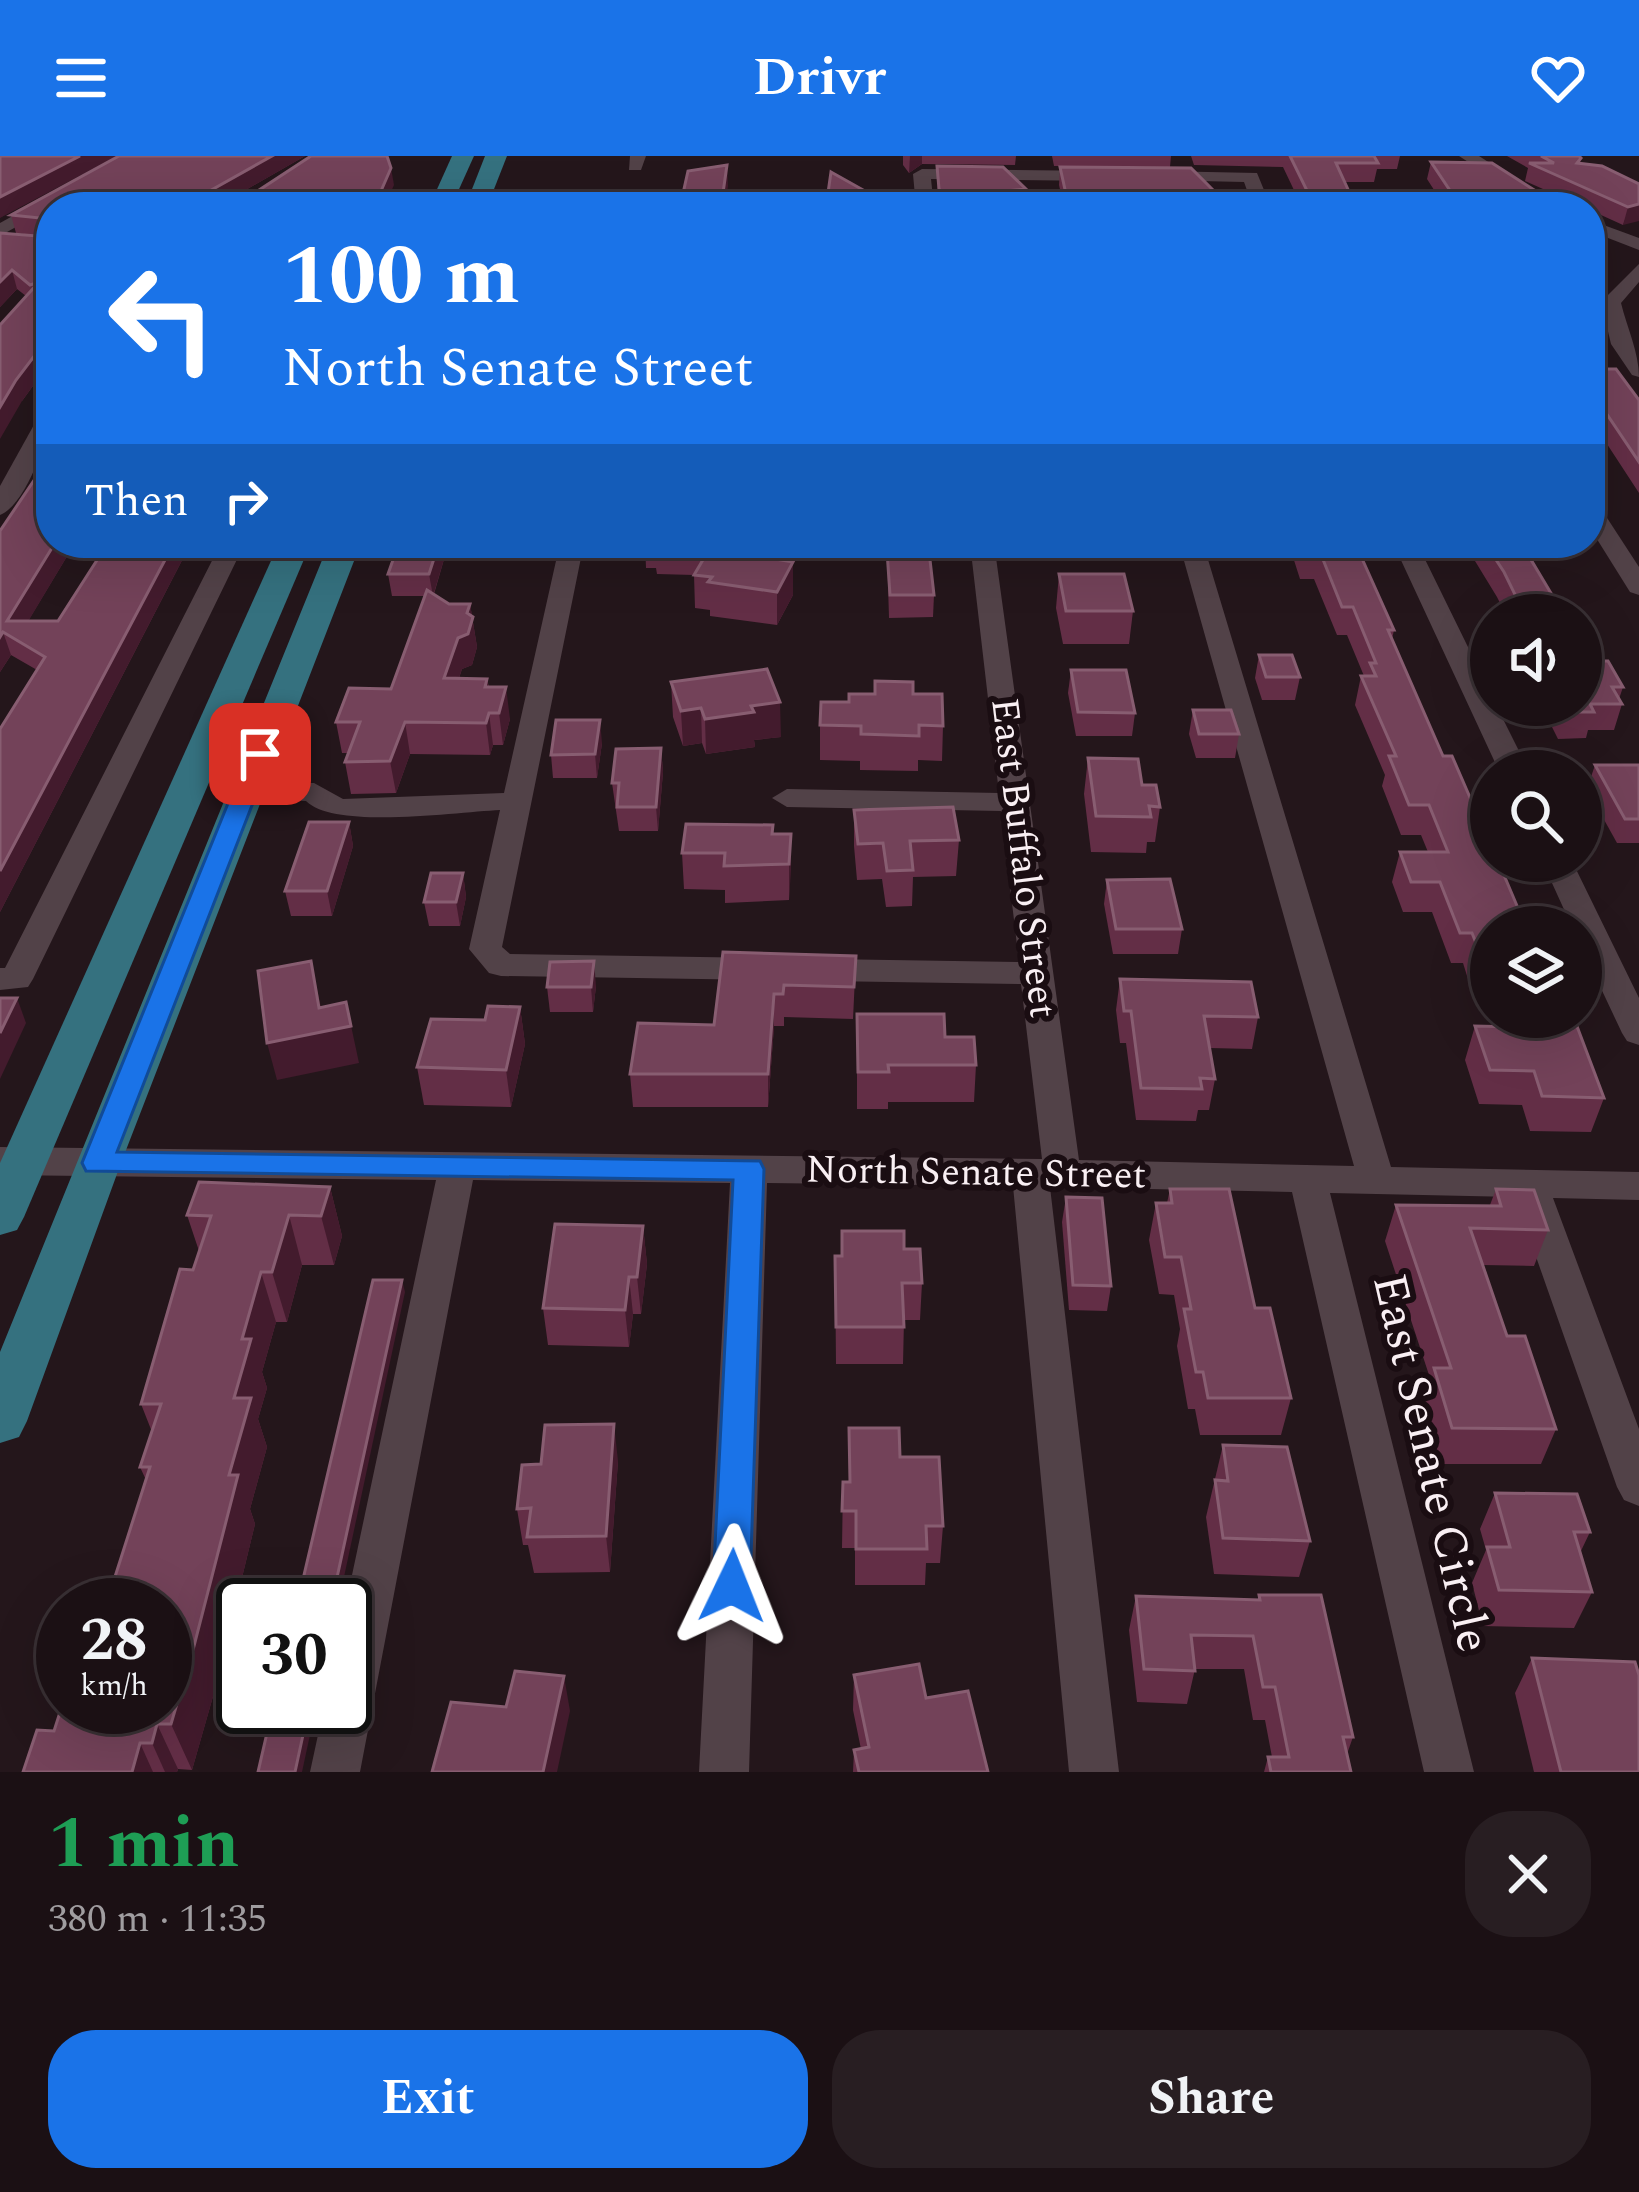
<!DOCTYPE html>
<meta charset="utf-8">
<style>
body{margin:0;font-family:Spectral,serif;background:#281e22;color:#f1f3f6;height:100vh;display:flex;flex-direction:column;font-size:45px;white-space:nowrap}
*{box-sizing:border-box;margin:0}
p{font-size:39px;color:#a09da0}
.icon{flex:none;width:66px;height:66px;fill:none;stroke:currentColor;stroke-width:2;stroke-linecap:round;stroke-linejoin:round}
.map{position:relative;height:1616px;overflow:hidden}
.sheet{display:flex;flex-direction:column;background:#1b1014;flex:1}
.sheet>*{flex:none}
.top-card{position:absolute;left:36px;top:36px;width:1569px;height:366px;border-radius:48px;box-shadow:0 12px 48px #0002,0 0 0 3px #393034;background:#1a73e8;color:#fff;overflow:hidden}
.buttons{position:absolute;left:1470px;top:438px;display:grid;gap:24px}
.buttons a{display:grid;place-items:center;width:132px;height:132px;border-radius:50%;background:#1b1014;box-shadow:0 12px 48px #0002,0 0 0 3px #393034;font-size:60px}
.speed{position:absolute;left:36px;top:1422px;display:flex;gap:24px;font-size:60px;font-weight:700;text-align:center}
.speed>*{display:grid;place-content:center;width:156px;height:156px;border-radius:50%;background:#1b1014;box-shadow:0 12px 48px #0002,0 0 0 3px #393034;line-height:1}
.speed small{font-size:30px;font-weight:400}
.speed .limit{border:6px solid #111;border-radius:18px;background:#fff;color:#111}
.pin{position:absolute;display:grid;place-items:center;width:102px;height:102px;color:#fff;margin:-51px;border-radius:24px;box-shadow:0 6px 18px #0006}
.me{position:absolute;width:132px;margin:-66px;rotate:2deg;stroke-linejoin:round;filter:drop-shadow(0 0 9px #0008)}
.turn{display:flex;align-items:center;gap:42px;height:252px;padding:0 48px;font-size:54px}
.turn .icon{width:156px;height:156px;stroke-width:2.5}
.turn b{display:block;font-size:84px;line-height:102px}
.then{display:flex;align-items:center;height:114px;padding:0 48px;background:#0003;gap:24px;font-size:45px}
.round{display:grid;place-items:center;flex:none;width:126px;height:126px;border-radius:48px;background:#281e22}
.headline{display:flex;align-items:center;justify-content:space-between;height:204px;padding:0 48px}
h1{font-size:72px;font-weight:700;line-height:90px;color:#1e9e55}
.primary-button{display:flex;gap:24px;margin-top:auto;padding:24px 48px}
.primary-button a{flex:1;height:138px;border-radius:48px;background:#1a73e8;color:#fff;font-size:48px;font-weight:700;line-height:138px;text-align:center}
.primary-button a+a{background:#281e22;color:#f1f3f6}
header{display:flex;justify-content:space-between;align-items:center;height:156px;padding:0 48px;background:#1a73e8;color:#fff;font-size:54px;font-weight:700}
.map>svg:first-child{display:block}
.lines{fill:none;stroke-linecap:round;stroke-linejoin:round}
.minor{fill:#524248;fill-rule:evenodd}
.major{fill:#35717f;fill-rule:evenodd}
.wall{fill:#632e46}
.shaded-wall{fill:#431b2d}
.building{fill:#734259;stroke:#885d71;stroke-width:3}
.route{fill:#1a73e8;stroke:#114b97;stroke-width:3}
.labels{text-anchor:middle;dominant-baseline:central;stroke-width:12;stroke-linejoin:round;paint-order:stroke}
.street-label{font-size:39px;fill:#f9eff3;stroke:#1a0d12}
.near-street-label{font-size:48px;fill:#f9eff3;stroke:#1a0d12}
</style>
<header><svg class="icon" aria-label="menu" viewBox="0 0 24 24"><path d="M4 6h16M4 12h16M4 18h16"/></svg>Drivr<svg class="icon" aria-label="heart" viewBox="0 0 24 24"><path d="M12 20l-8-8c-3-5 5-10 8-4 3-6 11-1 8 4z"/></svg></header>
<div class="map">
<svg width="1639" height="1616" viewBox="0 0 1639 1616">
<rect width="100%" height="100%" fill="#24161b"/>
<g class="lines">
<!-- minor -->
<g class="minor">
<polygon points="630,0 646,0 641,14 629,14"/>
<polygon points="1459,0 1479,0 1558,51 1537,51"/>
<polygon points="922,13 1102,15 1111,20 1102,25 931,23 934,51 916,51 913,18"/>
<polygon points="1159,15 1257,17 1271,51 1253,51 1244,26 1153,24 1150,20"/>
<polygon points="45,42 60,46 0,80 0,67"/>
<polygon points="1590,64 1639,82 1639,94 1590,75"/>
<path d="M1639 108V126L1621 147C1627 172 1639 196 1639 221L1632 219 1611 188 1601 146Z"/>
<path d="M51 251C51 278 26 349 0 359V330L40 258Z"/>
<polygon points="1590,346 1598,348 1639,411 1639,439 1630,436 1590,372"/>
<polygon points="221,387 245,387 33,823 28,831 0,834 0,812 5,812"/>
<path d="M560 387H584L502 791 510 798 1019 806 1001 655 787 651 772 642 787 633 999 637 971 396 795 397 783 390 994 387 1079 1004 1354 1010 1179 387H1203L1391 1011 1639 1016V1044L1553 1042 1639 1273V1350L1624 1344 1617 1331 1515 1041 1330 1037 1474 1616H1424L1292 1036 1050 1031 1119 1616H1069L1013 1030 767 1027 749 1616H699L730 1027 473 1024 360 1616H310L324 1551H345V1452L436 1024 0 1019V991L1042 1003 1021 828 501 820 489 817 469 793 500 654C457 656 335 674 306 645L234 642 229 636 234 630 244 627H314L343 643 504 637Z"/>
<polygon points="1393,387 1417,387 1491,538 1491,549 1496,549 1529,615 1499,615"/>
<polygon points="1542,705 1572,705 1639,842 1639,889 1627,885 1622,877 1581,790 1581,771 1572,771"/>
</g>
<!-- major -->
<g class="major">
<polygon points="452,0 474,0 451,51 429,51"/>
<polygon points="485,0 507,0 487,51 465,51"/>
<polygon points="279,387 311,387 24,1061 17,1074 0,1079 0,1007"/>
<polygon points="329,387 361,387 121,1007 27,1265 19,1281 0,1287 0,1196"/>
</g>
</g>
<!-- wall -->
<g class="wall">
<polygon points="119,0 305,0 216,51 51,51 51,205 22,245 26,140 17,133 0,151 0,77 49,81 16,77 11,59"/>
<polygon points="903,0 1016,0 1015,9 922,8 909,17 903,9"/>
<polygon points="1052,0 1171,0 1170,11 1054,10"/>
<polygon points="1191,0 1400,0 1397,13 1377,13 1374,26 1345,26 1356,51 1302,51 1283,11 1194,9"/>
<polygon points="1507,0 1579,0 1581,2 1580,8 1639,28 1623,69 1590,54 1590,51 1583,51 1572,46 1576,51 1445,51 1427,23 1431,6 1539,37 1552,37 1525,25 1528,12"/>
<polygon points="937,10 1026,33 1025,51 938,51"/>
<polygon points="1060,11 1222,51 1064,51 1059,29"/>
<polygon points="1590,68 1601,82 1596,100 1592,100 1590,109"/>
<polygon points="1590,193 1606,213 1639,244 1639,337 1590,262"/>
<polygon points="0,375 51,387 75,387 28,465 58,465 108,387 191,387 0,756 0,573 37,514 11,499 0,516"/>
<polygon points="399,387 446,387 447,393 434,438 449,448 470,448 477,491 472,509 462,513 459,522 487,523 489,531 510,563 503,589 493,589 490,599 410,598 396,637 351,638 345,606 348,597 342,597 336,566 391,533 425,440 392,440 388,418"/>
<polygon points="645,387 711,387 710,393 793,439 777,469 710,460 710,454 695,452 694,419 657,418 656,412 646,412"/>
<polygon points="1044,387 1096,387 1094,401 1046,402"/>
<polygon points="1293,387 1355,387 1394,474 1392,483 1491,771 1491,823 1468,823 1463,807 1451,807 1432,756 1403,756 1392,726 1400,696 1428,696 1421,679 1401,679 1382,630 1385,619 1355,549 1361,520 1364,520 1347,479 1337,479 1314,423 1300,423 1292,398"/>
<polygon points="1464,387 1521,387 1564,459 1506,459 1497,441"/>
<polygon points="887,395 934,439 933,461 889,462"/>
<polygon points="1059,418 1133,455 1129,488 1063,488 1056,452"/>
<polygon points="1259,499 1300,521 1295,544 1262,544 1255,522"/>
<polygon points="1591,505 1623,531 1619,543 1622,548 1614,574 1588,574 1586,582 1558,583 1541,549 1581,549"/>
<polygon points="1071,514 1135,557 1132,580 1076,580 1068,537"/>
<polygon points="671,526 781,581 754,584 755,591 706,598 702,587 683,590 673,561"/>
<polygon points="913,538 943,570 942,605 918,604 918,615 860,614 860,605 820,604 820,569 849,546"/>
<polygon points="1193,554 1239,578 1235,602 1196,602 1189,578"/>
<polygon points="602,587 597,622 553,622 551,599"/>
<polygon points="661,592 663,616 658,675 619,675 612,627"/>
<polygon points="1088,602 1142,629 1160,651 1155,686 1147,686 1146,697 1091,696 1084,638"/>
<polygon points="1595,609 1639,609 1639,687 1617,687 1587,633"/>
<polygon points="854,654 959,684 956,720 913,721 912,750 886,751 882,723 857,724 854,690"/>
<polygon points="349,666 353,690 332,760 291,760 285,735"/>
<polygon points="773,678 791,678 789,744 725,747 725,734 684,733 682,697"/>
<polygon points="463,717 466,741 460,770 429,770 424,746"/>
<polygon points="1107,724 1182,773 1178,798 1113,798 1104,748"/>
<polygon points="723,796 856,800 853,863 784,861 784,870 774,870 768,951 633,951 630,918 714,869"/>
<polygon points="1120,823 1258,861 1252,893 1210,892 1215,923 1209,954 1198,954 1196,965 1136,964 1126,887 1120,887 1116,854"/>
<polygon points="596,830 593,856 550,856 547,831"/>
<polygon points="520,851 525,888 511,951 424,949 417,911 485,864"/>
<polygon points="857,858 945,881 976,909 974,946 888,946 888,953 857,953"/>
<polygon points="1516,864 1604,942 1591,976 1530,975 1522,949 1479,948 1465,904 1475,870 1513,871"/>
<polygon points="330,1031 342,1080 334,1109 302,1109 287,1166 276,1166 262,1216 267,1232 258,1263 267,1291 250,1353 255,1368 214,1537 192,1614 178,1613 177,1616 23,1616 54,1575 165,1551 146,1324 140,1311 152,1276 141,1248 199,1095 187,1059"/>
<polygon points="1170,1033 1255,1152 1291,1242 1281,1279 1200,1279 1195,1253 1188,1253 1177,1190 1180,1173 1174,1139 1159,1138 1149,1084 1156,1047 1167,1047"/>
<polygon points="1496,1033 1548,1074 1534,1110 1483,1109 1507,1180 1556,1273 1541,1308 1439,1308 1422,1248 1430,1222 1385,1085 1396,1049 1490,1049"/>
<polygon points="1066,1041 1111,1130 1107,1155 1069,1154 1062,1066"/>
<polygon points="643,1070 647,1108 641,1158 633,1158 629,1191 548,1189 543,1152"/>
<polygon points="904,1093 922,1127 920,1164 904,1164 903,1208 836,1208 835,1100"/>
<polygon points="1223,1289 1310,1385 1299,1421 1214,1418 1206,1361"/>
<polygon points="900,1301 943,1370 940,1407 926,1407 925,1429 855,1429 855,1392 842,1392 843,1326 849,1326"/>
<polygon points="618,1305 610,1416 534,1417 528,1389 523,1389 517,1353"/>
<polygon points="1495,1337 1590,1376 1580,1397 1592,1436 1574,1472 1483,1470 1472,1427 1486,1394 1480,1373"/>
<polygon points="1259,1439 1353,1581 1347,1598 1351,1616 1264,1616 1268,1601 1272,1601 1265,1564 1253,1564 1244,1513 1195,1513 1187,1548 1137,1546 1129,1474 1136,1440 1258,1444"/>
<polygon points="1532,1502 1639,1616 1534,1616 1515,1537"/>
<polygon points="854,1519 926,1542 988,1616 853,1616 854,1594 861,1593 853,1554"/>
</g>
<!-- shaded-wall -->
<g class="shaded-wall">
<polygon points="80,0 117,0 0,62 0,41"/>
<polygon points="272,0 305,0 216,51 181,51"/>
<polygon points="910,0 922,0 922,8 909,17"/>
<polygon points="727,9 728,30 725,51 721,51"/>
<polygon points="391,12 394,29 384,51 374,51"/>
<polygon points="1026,33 1025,51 945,51 946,41"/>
<polygon points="1639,48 1639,65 1623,69 1628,51"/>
<polygon points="12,114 17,133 0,151 0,126"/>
<polygon points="51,178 51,205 22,245 0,283 0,251 16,224"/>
<polygon points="55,387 75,387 17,484 7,465"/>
<polygon points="174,387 191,387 0,756 0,715"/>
<polygon points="439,387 446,387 447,393 433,440 429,418"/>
<polygon points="793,406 793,439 777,469 777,436"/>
<polygon points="470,448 477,491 472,509 462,513 448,554 444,522"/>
<polygon points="3,476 11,499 0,516 0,481"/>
<polygon points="487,523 492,554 489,557 493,589 490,599 486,567 485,531"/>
<polygon points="506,531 510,563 503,589 499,557"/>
<polygon points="780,546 781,581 754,584 755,591 706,598 705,563 751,550"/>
<polygon points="701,552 702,587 683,590 681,555"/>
<polygon points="600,564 602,587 597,622 595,598"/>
<polygon points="405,566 410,598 396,637 390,605"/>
<polygon points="661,592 663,616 658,675 656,651"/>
<polygon points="349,666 353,690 332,760 327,735"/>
<polygon points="791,678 791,714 789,744 789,708"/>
<polygon points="463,717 466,741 460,770 456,746"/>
<polygon points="311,805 326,875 346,846 359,907 277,924 267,887 319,852"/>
<polygon points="594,805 596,830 593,856 591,831"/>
<polygon points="774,838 774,870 768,951 768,918"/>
<polygon points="17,842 26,867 0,923 0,877"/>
<polygon points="520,851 525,888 511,951 506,914"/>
<polygon points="330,1031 342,1080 334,1109 321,1060"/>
<polygon points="289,1059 302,1109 287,1166 272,1116"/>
<polygon points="643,1070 647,1108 641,1158 637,1121"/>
<polygon points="261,1116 276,1166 262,1216 267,1232 258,1263 267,1291 250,1353 255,1368 214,1537 192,1614 171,1568 229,1319 234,1242 242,1183"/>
<polygon points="629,1121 633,1158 629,1191 625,1154"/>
<polygon points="402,1124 405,1136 338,1449 331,1449"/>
<polygon points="614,1268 618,1305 610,1416 606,1380"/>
<polygon points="564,1520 570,1555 557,1616 543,1616"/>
<polygon points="309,1551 316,1551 302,1616 295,1616"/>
<polygon points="157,1568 178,1613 177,1616 165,1616 152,1587"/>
<polygon points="140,1587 153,1616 132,1616"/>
</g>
<!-- building -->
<g class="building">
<polygon points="0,0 80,0 0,41"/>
<polygon points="119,0 272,0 181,51 51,51 51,178 16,224 0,251 0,169 39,126 30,129 12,114 0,126 0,77 49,81 50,63 11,59"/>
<polygon points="311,0 387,0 391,12 374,51 243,51 253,38"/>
<polygon points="1290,0 1374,0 1378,7 1336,7 1356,51 1315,51"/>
<polygon points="1541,0 1579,0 1581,2 1577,7 1602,10 1639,28 1639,48 1628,51 1529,7 1554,7"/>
<polygon points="1431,6 1492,7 1539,37 1565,37 1576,51 1461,51"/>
<polygon points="727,9 721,51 680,51 688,15"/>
<polygon points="937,10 1003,11 1026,33 946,41 939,33"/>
<polygon points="1060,11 1191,12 1219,40 1222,51 1177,51 1174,39 1124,38 1128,51 1078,51 1074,38 1066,38"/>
<polygon points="831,16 881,44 880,51 826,51"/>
<polygon points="1590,68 1601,82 1590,82"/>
<polygon points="1590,193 1606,213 1616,213 1639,244 1639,306 1590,233"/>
<polygon points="51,299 51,387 55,387 7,465 58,465 108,387 174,387 0,715 0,573 45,501 3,476 0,481 0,375"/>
<polygon points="399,387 439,387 429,418 388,418"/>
<polygon points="645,387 707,387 706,397 655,396 657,390 645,390"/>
<polygon points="1302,387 1355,387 1394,474 1388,474 1443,600 1452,600 1491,690 1491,705 1498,705 1526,771 1491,771 1491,792 1478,792 1472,777 1460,777 1440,726 1411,726 1400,696 1448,696 1429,649 1409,649 1389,600 1396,600 1361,520 1376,520 1370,507 1376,507 1353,451 1342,451 1320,396 1305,396"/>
<polygon points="1485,387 1521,387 1564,459 1525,459 1504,416"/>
<polygon points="710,392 793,406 777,436 708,426 712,421 694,419"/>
<polygon points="887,395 929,395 934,439 890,439"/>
<polygon points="1059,418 1124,418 1133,455 1066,455"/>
<polygon points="427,434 449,448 470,448 467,457 473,461 468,478 458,482 444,522 487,523 485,531 506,531 499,557 489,557 486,567 405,566 390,605 345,606 360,566 336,566 349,532 391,533"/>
<polygon points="1581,487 1591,505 1608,505 1623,531 1612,531 1622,548 1590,548 1594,556 1566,556 1562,549 1581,549"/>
<polygon points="1259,499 1292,499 1300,521 1266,521"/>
<polygon points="767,513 780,546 751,550 754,556 705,563 701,552 681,555 671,526"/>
<polygon points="1071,514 1126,514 1135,557 1078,556"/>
<polygon points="875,525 913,526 913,538 942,538 943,570 919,569 919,580 861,578 861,570 820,569 821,546 849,546 849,538 875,538"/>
<polygon points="1193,554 1231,554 1239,578 1199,578"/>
<polygon points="556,564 600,564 595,598 551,599"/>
<polygon points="661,592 656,651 617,651 619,627 612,627 616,593"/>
<polygon points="1088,602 1138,603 1142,629 1156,629 1160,651 1149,650 1151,661 1096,660"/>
<polygon points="1595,609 1639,609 1639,663 1625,663"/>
<polygon points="953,651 959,684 910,685 913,714 887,715 883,687 858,688 854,654"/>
<polygon points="309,666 349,666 327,735 285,735"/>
<polygon points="686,668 773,669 772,678 791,678 789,708 724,710 725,697 682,697"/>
<polygon points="431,717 463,717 456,746 424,746"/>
<polygon points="1170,723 1182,773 1116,773 1107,724"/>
<polygon points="723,796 856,800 854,831 784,829 783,838 774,838 768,918 630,918 638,867 714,869"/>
<polygon points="311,805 319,852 346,846 351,870 267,887 258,815"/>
<polygon points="594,805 591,831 547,831 550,806"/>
<polygon points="1120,823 1251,826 1258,861 1204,860 1215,923 1200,922 1202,933 1141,932 1131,855 1124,855"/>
<polygon points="0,842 17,842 0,877"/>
<polygon points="488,850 520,851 506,914 417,911 431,863 485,864"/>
<polygon points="857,858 944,858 945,881 974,881 976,909 888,909 889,916 858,916"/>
<polygon points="1516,864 1575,865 1604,942 1542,940 1534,915 1490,914 1475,870 1518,871"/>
<polygon points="199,1026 330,1031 321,1060 289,1059 272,1116 261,1116 242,1183 251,1183 234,1242 251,1242 229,1319 238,1319 194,1490 171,1568 157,1568 152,1587 140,1587 132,1616 23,1616 37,1574 54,1575 63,1547 63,1551 165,1551 165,1449 106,1449 150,1311 140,1311 161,1248 141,1248 180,1113 193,1114 211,1060 187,1059"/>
<polygon points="1170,1033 1229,1033 1255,1152 1270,1152 1291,1242 1208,1242 1203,1216 1196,1216 1184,1153 1191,1153 1181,1101 1165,1101 1156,1047 1172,1047"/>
<polygon points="1496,1033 1534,1034 1548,1074 1470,1072 1507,1180 1525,1180 1556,1273 1452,1272 1434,1212 1451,1212 1396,1049 1501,1050"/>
<polygon points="1066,1041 1102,1042 1111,1130 1073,1129"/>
<polygon points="555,1068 643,1070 637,1121 629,1121 625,1154 543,1152"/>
<polygon points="842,1075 904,1075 904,1093 920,1093 922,1127 902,1127 904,1171 836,1171 835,1100 842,1100"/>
<polygon points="373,1124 402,1124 331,1449 297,1449"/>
<polygon points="614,1268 606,1380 527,1381 531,1352 517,1353 522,1309 541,1308 545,1269"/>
<polygon points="849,1272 899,1272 900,1301 939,1301 943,1370 926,1370 927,1393 856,1393 856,1355 842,1355 843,1326 850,1326"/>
<polygon points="1223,1289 1287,1291 1310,1385 1223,1382 1215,1324 1228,1325"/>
<polygon points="1495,1337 1577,1338 1590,1376 1574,1376 1592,1436 1499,1434 1487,1391 1510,1391"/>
<polygon points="1259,1439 1321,1439 1353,1581 1343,1581 1351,1616 1271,1616 1268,1601 1289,1601 1275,1531 1263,1531 1253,1480 1191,1479 1195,1515 1144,1513 1136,1440 1260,1444"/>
<polygon points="1532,1502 1635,1506 1639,1519 1639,1616 1561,1616"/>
<polygon points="919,1508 926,1542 968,1535 988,1616 859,1616 854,1594 869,1591 854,1519"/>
<polygon points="515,1515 564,1520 543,1616 432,1616 451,1546 506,1551"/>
<polygon points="273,1551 309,1551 295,1616 258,1616"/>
</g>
<!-- route -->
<polygon class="route" points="260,590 272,598 117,996 760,1005 764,1013 750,1430 745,1442 732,1447 718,1442 713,1430 733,1024 86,1015 82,1007 248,598"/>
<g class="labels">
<!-- street labels -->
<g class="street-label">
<text transform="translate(1023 702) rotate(83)">East Buffalo Street</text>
<text transform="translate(976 1017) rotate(1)">North Senate Street</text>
</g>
<!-- near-street labels -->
<g class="near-street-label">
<text transform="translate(1431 1307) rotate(77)">East Senate Circle</text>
</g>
</g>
</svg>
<div class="buttons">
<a><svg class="icon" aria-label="sound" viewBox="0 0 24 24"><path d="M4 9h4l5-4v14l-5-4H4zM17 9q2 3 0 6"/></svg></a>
<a><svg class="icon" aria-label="search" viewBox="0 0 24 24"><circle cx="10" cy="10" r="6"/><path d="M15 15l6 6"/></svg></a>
<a><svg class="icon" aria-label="layers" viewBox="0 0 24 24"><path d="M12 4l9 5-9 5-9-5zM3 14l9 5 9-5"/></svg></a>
</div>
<div class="speed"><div>28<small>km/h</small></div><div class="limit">30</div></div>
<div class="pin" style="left:260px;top:598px;background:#d93025"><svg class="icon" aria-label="arrive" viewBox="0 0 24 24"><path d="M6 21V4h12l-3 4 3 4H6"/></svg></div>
<svg class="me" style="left:732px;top:1430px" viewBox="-20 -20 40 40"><path d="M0-17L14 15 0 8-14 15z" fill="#1a73e8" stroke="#fff" stroke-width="4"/></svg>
<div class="top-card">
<div class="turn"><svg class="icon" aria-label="left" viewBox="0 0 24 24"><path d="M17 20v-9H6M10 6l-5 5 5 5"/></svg><div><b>100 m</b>North Senate Street</div></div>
<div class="then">Then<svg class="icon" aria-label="right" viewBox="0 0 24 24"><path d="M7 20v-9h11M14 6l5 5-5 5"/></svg></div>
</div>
</div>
<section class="sheet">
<div class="headline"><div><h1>1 min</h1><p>380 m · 11:35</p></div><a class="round"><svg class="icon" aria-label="close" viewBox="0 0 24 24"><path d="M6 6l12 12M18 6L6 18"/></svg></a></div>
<div class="primary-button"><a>Exit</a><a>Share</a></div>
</section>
